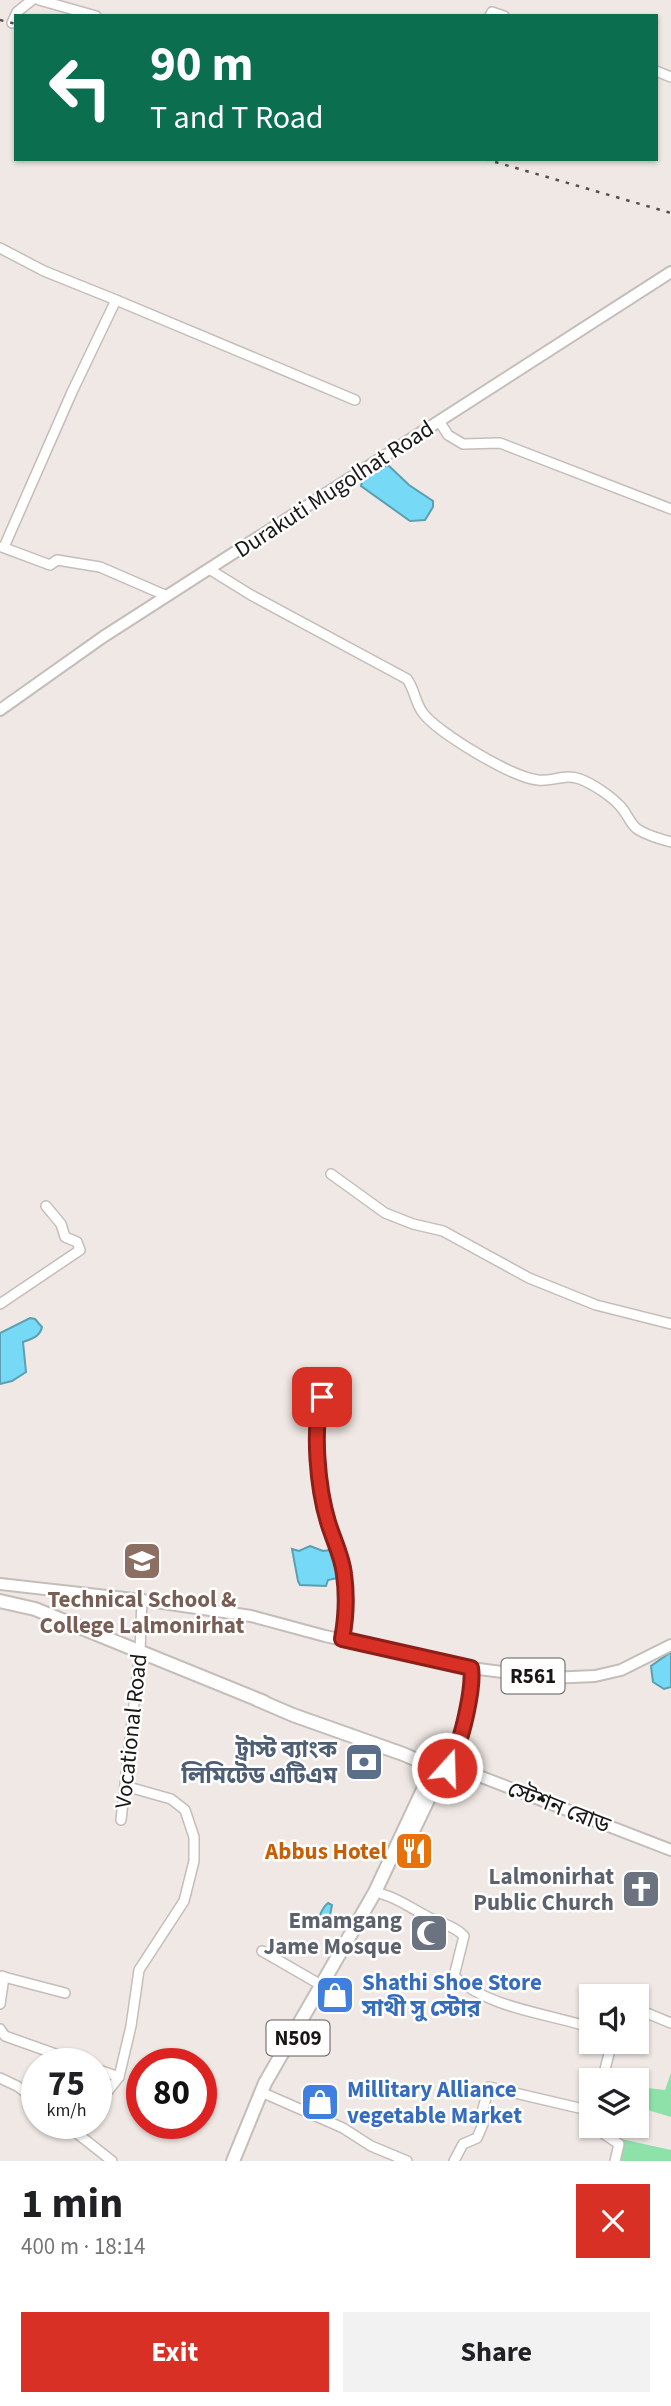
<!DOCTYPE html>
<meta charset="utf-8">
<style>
body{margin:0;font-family:"Source Sans 3","Noto Sans Bengali",sans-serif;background:#f2f2f2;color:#202124;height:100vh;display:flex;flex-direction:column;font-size:26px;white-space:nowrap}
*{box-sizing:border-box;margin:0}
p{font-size:23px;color:#757577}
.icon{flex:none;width:38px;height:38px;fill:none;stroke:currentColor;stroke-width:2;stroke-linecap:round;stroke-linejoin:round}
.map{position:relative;height:2161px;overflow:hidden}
.sheet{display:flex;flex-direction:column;background:#fff;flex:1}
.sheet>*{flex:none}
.top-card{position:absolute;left:14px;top:14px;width:644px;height:147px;border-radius:0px;box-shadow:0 2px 5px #0004;background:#0b6e4f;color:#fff;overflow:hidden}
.tools{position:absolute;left:579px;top:1984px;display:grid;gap:14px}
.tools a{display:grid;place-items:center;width:70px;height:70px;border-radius:0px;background:#fff;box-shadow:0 2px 5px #0004;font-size:35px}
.speed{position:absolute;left:21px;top:2048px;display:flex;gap:14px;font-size:35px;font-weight:700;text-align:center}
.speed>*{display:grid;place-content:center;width:91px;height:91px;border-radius:50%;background:#fff;box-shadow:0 2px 5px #0004;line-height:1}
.speed small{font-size:18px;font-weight:400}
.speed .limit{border:10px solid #d22;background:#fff;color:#111}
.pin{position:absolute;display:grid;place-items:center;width:60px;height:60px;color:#fff;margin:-30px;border-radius:14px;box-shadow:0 4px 10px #0006}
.me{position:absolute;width:77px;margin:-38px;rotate:20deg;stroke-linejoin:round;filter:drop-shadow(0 0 5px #0008)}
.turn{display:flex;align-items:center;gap:24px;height:147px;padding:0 21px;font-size:32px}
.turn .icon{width:91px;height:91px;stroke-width:2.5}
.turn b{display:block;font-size:49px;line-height:60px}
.round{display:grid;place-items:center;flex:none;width:74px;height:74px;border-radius:0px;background:#f2f2f2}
.overview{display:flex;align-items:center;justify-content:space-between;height:119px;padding:0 21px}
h1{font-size:42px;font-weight:700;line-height:52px}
.button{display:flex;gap:14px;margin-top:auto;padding:14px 21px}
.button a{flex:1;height:80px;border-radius:0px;background:#d93025;color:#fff;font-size:28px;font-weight:700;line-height:80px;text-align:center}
.button a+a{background:#f2f2f2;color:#202124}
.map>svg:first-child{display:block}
.green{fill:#8de1a9}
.water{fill:#76d9f5;stroke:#5a9fb2;stroke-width:2}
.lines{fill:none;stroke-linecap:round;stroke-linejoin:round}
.minor-casing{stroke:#c4bdb9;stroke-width:12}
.major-casing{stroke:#c4bdb9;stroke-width:14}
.highway-casing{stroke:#c4bdb9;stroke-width:16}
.minor{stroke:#fff;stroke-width:9}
.major{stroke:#fff;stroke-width:10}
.highway{stroke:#fff;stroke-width:12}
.rail{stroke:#524f4d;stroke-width:2.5;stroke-dasharray:3.5 7;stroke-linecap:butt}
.route-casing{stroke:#8d1f18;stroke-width:18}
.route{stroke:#d93025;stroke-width:12}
.labels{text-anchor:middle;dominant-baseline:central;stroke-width:5;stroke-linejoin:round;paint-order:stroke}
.shield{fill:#fff;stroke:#5e5d5b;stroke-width:2}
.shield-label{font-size:21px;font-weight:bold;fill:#191715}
.street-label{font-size:23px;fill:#191715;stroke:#fff}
.education-label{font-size:23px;font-weight:bold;fill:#785e54;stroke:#fff}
.service-label{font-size:23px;font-weight:bold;fill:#4e5e75;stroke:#fff;text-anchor:end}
.food-label{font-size:23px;font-weight:bold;fill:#c56008;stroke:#fff;text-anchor:end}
.worship-label{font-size:23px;font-weight:bold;fill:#5b616d;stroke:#fff;text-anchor:end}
.shop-label{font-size:23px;font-weight:bold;fill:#366cbe;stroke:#fff;text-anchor:start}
</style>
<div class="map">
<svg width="671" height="2161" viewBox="0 0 671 2161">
<rect width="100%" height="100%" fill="#efe8e4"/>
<!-- green -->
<g class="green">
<polygon points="671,2073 671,2117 641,2108 647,2088 665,2090"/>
<polygon points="621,2139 671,2150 671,2161 615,2161"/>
</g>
<!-- water -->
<g class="water">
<path d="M388 465 409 485 433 501V507L425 520 410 521 361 486C363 473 377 468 388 465Z"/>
<path d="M30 1318 35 1319 42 1327C40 1337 31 1339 23 1342L26 1372 12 1381 0 1384V1333Z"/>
<polygon points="310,1546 323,1551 330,1550 334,1554 337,1578 328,1580 326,1586 300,1585 298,1581 292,1549 299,1551"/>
<polygon points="671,1652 671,1687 664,1689 653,1682 651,1666"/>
<path d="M328 1903 332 1905 329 1920 319 1928C316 1921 322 1908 328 1903Z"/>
</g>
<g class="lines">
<defs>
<g id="minor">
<polyline points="39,0 96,16"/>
<polyline points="490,16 492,12 504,16"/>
<polyline points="12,23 17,12 32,0"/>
<polyline points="656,71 671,77"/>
<polyline points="0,248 44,271 116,300 72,392 4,547"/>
<polyline points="116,300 355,400"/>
<polyline points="439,421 448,435 463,444 500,443 671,509"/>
<polyline points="2,547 50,565 57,560 100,567 167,596"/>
<path d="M209 569 251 595 407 679C415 690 415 703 423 713 438 733 513 778 538 780 553 782 565 773 580 779 593 784 611 796 620 806 627 813 629 822 636 828 645 835 660 839 671 842"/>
<polyline points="331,1174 385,1213 413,1224 443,1231 529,1278 596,1305 671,1324"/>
<polyline points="0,1304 80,1250 77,1242 65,1237 61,1224 46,1206"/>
<polyline points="322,1397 319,1409 319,1482 327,1519 344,1575 346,1607 342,1639"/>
<polyline points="121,1820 140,1651 142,1600"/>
<path d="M382 1894C400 1899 412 1909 428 1917 440 1923 455 1926 464 1936L454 1976C489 2009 548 2013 592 2028"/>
<polyline points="262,1951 321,1985"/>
<polyline points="4,1977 65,1993"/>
<polyline points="0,2004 4,1977 2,1976"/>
<polyline points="637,2009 671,2023"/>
<polyline points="0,2029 5,2036 81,2063"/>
<polyline points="96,2069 119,2077"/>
<polyline points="0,2078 17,2086 37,2101"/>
<polyline points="602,2081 612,2042"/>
<polyline points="268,2095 343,2128 371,2146 407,2161"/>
<polyline points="96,2106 119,2077 131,2026 139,1970 184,1901 194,1861 194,1837 185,1810 171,1799 125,1786"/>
<polyline points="64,2123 112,2161"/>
<polyline points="600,2126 604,2134 619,2144 615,2161"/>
<polyline points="76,2133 84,2123"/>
<polyline points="454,2161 463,2144 477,2138 483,2124 482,2112 489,2087 592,2111"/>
</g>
<g id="major">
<polyline points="0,710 103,637 671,272"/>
<polyline points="0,1584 142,1600 251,1616 325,1636 471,1668 550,1678 595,1676 621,1670 671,1645"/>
<path d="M446 1760C447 1760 454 1753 454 1752 463 1737 474 1685 471 1668"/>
<polyline points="448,1764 671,1850"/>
</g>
<g id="highway">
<polyline points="0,1601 35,1609 264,1702"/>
<circle cx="438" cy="1765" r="10"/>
<polyline points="414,1829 437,1781 443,1774"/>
<polyline points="233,2161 265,2083 375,1892 428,1779 429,1770 424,1763 403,1754 293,1715 258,1700"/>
</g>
</defs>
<!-- minor casing -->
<use href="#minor" class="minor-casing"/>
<!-- major casing -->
<use href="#major" class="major-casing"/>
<!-- highway casing -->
<use href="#highway" class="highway-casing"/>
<!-- minor -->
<use href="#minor" class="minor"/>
<!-- major -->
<use href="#major" class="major"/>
<!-- highway -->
<use href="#highway" class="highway"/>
<!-- rail -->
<g class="rail">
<polyline points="0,20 16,24"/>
<polyline points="485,159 671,213"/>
</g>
</g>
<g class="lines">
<defs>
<path id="route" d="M322 1397C312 1429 318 1489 328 1522 333 1539 342 1556 344 1574 347 1596 346 1618 342 1639L471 1668C474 1685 463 1737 454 1752 454 1753 447 1759 446 1760L447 1768"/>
</defs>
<!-- route casing -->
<use href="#route" class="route-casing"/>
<!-- route -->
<use href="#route" class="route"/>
</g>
<!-- icons -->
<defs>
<symbol id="school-square" viewBox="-11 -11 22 22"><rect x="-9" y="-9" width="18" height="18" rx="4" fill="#8d6e63" stroke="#fff"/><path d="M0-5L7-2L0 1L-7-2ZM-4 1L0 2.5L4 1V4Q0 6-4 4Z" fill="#fff"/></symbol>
<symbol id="bank-square" viewBox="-11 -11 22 22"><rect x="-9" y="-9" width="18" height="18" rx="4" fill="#5c6f8a" stroke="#fff"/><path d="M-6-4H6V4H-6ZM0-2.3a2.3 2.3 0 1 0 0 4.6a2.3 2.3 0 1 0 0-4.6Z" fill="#fff"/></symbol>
<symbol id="restaurant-square" viewBox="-11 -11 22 22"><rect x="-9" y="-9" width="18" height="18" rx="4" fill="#e8710a" stroke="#fff"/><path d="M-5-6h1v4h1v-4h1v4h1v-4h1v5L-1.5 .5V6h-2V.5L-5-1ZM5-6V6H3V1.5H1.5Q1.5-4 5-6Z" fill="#fff"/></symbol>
<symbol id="church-square" viewBox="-11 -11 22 22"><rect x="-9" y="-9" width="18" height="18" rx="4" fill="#6b7280" stroke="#fff"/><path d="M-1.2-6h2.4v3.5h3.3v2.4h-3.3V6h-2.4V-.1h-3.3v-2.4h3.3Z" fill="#fff"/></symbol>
<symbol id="mosque-square" viewBox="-11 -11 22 22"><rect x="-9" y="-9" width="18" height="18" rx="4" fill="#6b7280" stroke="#fff"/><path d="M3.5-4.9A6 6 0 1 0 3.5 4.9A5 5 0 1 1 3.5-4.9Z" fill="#fff"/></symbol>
<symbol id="shop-square" viewBox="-11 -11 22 22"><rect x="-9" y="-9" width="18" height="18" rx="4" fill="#3f7fe0" stroke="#fff"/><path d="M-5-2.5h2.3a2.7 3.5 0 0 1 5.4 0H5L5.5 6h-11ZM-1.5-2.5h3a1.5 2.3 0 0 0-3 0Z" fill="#fff"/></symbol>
</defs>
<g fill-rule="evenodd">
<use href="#school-square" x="120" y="1539" width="44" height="44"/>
<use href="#bank-square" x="342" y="1740" width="44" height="44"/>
<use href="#restaurant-square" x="392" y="1829" width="44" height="44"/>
<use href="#church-square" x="619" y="1867" width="44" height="44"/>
<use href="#mosque-square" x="407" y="1911" width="44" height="44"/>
<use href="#shop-square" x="313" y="1973" width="44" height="44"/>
<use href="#shop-square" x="298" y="2080" width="44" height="44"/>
</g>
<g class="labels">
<!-- shield labels -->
<g class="shield">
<rect x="501.5" y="1658.5" width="63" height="35" rx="5"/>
<rect x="266.5" y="2020.5" width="63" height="35" rx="5"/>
</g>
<g class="shield-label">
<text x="533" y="1676">R561</text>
<text x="298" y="2038">N509</text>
</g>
<!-- street labels -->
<g class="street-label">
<text transform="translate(334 489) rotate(-33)">Durakuti Mugolhat Road</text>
<text transform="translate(131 1731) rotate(-84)">Vocational Road</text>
<text transform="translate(559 1807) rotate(21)">স্টেশন রোড</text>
</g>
<!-- education labels -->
<g class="education-label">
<text x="142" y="1599">Technical School &amp;<tspan x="142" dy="26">College Lalmonirhat</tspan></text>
</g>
<!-- service labels -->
<g class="service-label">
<text x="337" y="1749">ট্রাস্ট ব্যাংক<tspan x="337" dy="26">লিমিটেড এটিএম</tspan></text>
</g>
<!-- food labels -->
<g class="food-label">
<text x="387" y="1851">Abbus Hotel</text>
</g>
<!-- worship labels -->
<g class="worship-label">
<text x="614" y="1876">Lalmonirhat<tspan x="614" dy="26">Public Church</tspan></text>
<text x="402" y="1920">Emamgang<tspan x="402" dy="26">Jame Mosque</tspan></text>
</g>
<!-- shop labels -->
<g class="shop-label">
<text x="362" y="1982">Shathi Shoe Store<tspan x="362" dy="26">সাথী সু স্টোর</tspan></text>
<text x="347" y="2089">Millitary Alliance<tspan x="347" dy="26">vegetable Market</tspan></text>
</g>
</g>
</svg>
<div class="tools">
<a><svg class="icon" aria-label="sound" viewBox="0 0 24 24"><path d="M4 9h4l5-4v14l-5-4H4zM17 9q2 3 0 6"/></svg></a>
<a><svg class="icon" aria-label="layers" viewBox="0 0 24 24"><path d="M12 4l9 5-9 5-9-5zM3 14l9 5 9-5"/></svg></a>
</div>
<div class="speed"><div>75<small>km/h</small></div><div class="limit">80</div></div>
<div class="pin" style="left:322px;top:1397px;background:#d93025"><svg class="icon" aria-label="arrive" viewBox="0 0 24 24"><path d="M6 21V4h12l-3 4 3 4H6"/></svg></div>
<svg class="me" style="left:447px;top:1768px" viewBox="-20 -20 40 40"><circle r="17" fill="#d93025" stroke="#fff" stroke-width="3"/><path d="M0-11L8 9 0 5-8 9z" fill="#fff"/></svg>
<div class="top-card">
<div class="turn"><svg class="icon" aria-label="left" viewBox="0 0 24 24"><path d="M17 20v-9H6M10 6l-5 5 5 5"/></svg><div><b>90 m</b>T and T Road</div></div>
</div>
</div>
<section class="sheet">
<div class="overview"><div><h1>1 min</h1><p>400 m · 18:14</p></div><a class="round" style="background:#d93025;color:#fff"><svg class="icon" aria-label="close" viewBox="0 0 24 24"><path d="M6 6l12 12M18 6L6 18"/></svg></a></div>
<div class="button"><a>Exit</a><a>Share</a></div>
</section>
